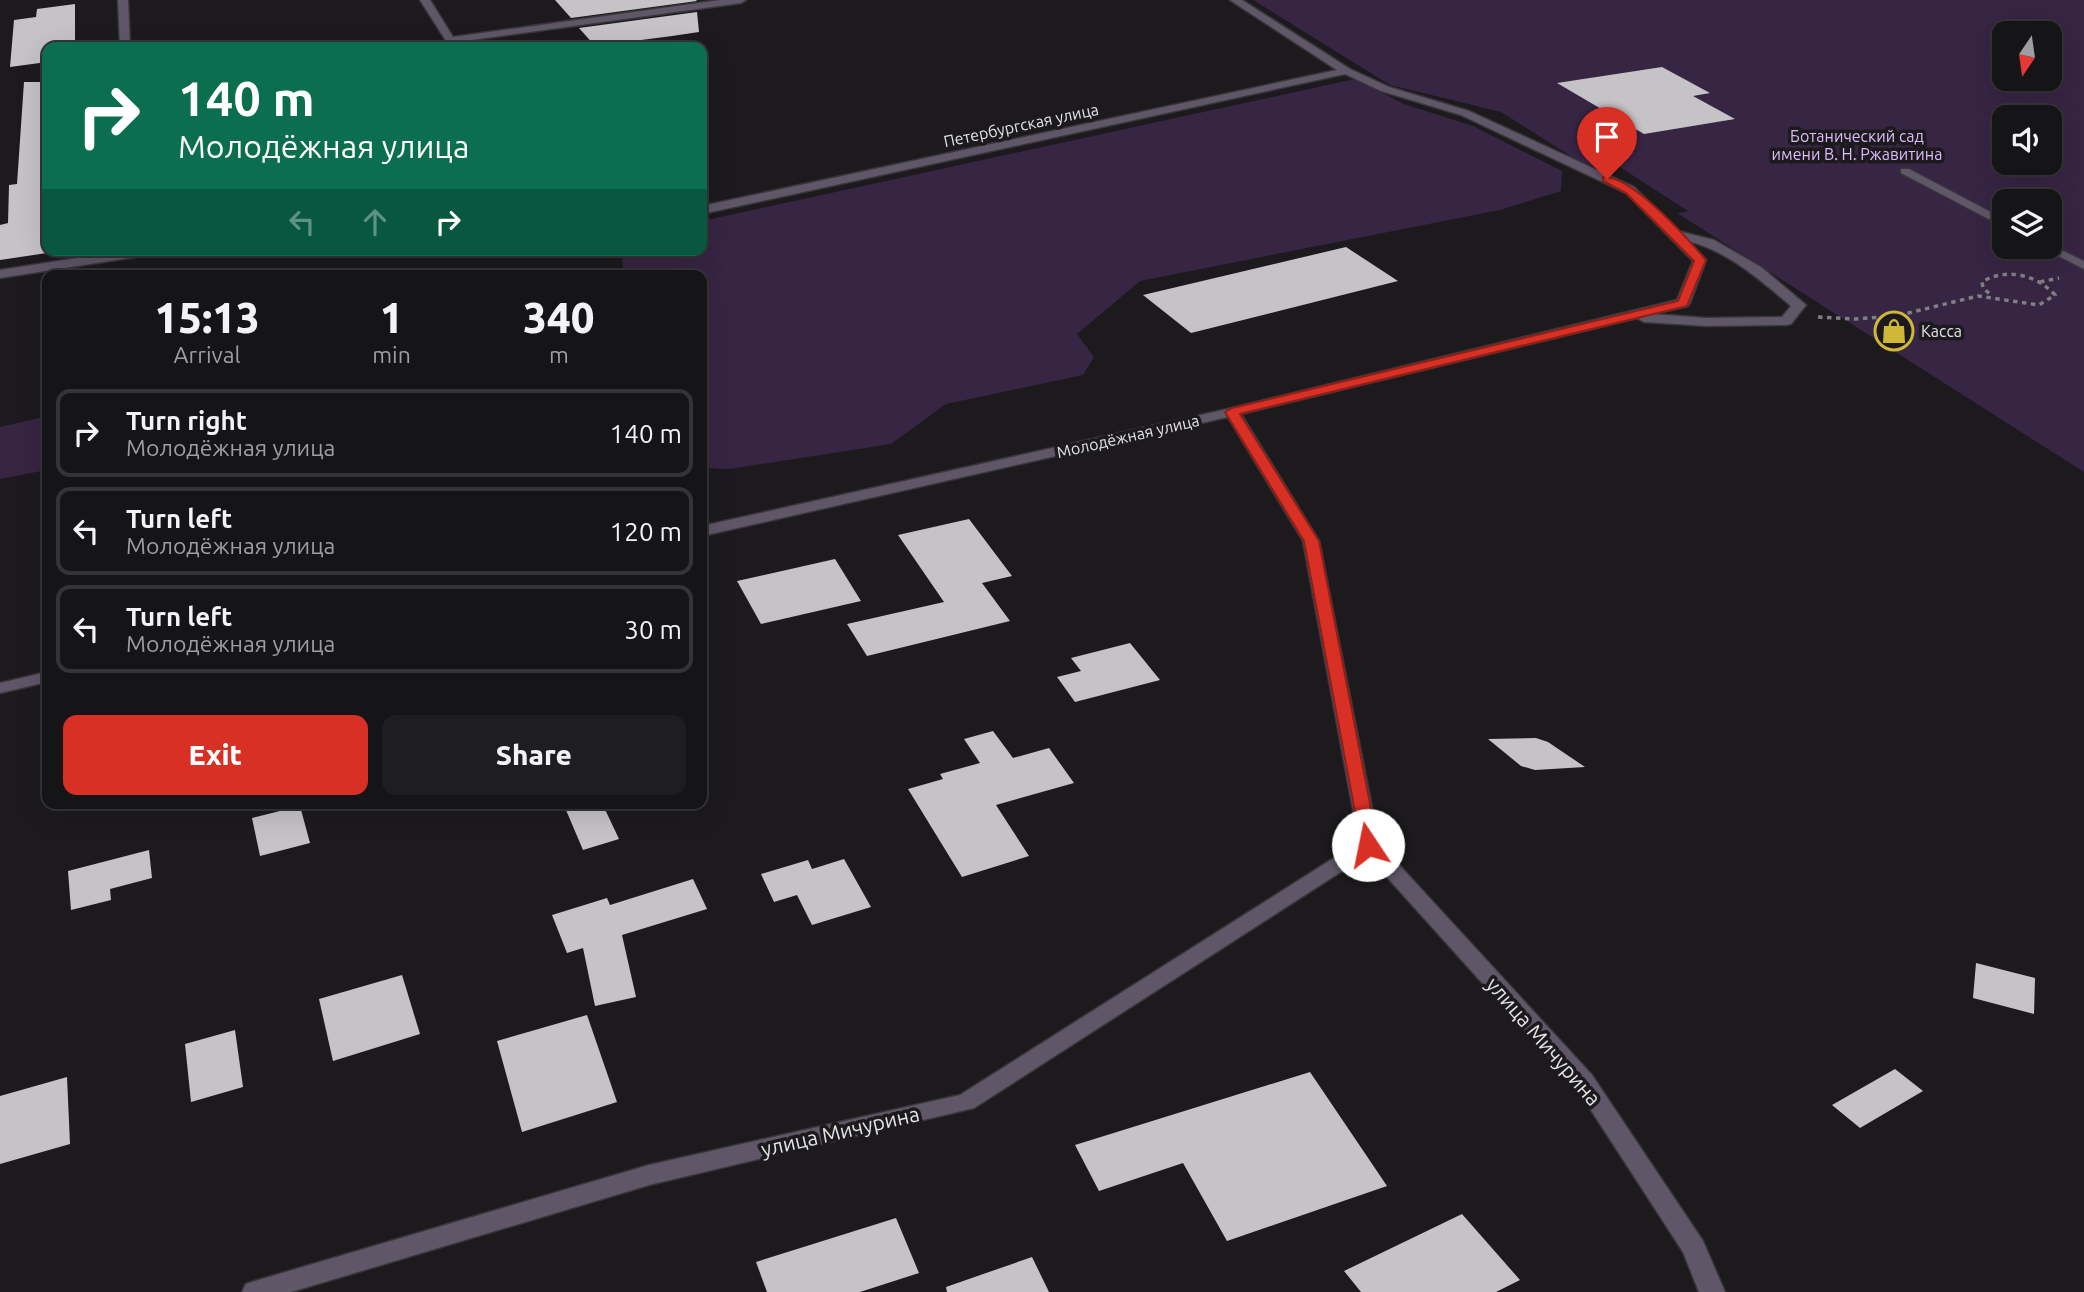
<!DOCTYPE html>
<meta charset="utf-8">
<style>
body{margin:0;font-family:Ubuntu,sans-serif;background:#1e1d1f;color:#f1f3f6;height:100vh;display:flex;flex-direction:column;font-size:26px;white-space:nowrap}
*{box-sizing:border-box;margin:0}
p{font-size:23px;color:#9d9ea1}
.icon{flex:none;width:38px;height:38px;fill:none;stroke:currentColor;stroke-width:2;stroke-linecap:round;stroke-linejoin:round}
.map{position:relative;flex:1;overflow:hidden}
.sheet{position:absolute;left:42px;top:270px;width:665px;height:539px;display:flex;flex-direction:column;background:#151416;border-radius:14px;box-shadow:0 7px 28px #0002,0 0 0 2px #343335}
.sheet>*{flex:none}
.guide{position:absolute;left:42px;top:42px;width:665px;height:214px;border-radius:14px;box-shadow:0 7px 28px #0002,0 0 0 2px #343335;background:#0b6e4f;color:#fff;overflow:hidden}
.needle{width:46px;rotate:193deg}
.fabs{position:absolute;left:1992px;top:21px;display:grid;gap:14px}
.fabs a{display:grid;place-items:center;width:70px;height:70px;border-radius:14px;background:#151416;box-shadow:0 7px 28px #0002,0 0 0 2px #343335;font-size:35px}
.pin{position:absolute;display:grid;place-items:center;width:60px;height:60px;color:#fff;margin:-72px -30px;border-radius:50% 50% 50% 0;rotate:-45deg;box-shadow:0 0 7px #0007}
.pin .icon{rotate:45deg}
.me{position:absolute;width:77px;margin:-38px;rotate:349deg;stroke-linejoin:round;filter:drop-shadow(0 0 5px #0008)}
.turn{display:flex;align-items:center;gap:24px;height:147px;padding:0 21px;font-size:32px}
.turn .icon{width:91px;height:91px;stroke-width:2.5}
.turn b{display:block;font-size:49px;line-height:60px}
.lanes{display:flex;align-items:center;height:66px;padding:0 21px;background:#0003;justify-content:center;gap:35px;direction:ltr}
.lanes .off{opacity:.35}
.eta{display:flex;justify-content:space-evenly;align-items:center;height:119px;text-align:center}
.eta b{font-size:42px;font-weight:800;line-height:49px}
.primary-button{display:flex;gap:14px;margin-top:auto;padding:14px 21px}
.primary-button a{flex:1;height:80px;border-radius:14px;background:#d93025;color:#fff;font-size:28px;font-weight:800;line-height:80px;text-align:center}
.primary-button a+a{background:#1e1d1f;color:#f1f3f6}
ul{padding:0;list-style:none}
li{display:flex;align-items:center;gap:21px;height:88px;margin:0 14px 10px;padding:0 7px;border:4px solid #343335;border-radius:14px}
li div{flex:1}
li b{display:block;font-size:26px}
li em{font-style:normal}
.map>svg:first-child{display:block}
.green{fill:#362543;fill-rule:evenodd}
.building{fill:#c5c3c6}
.lines{fill:none;stroke-linecap:round;stroke-linejoin:round}
.lane-casing{stroke:#383639;stroke-width:3}
.street-casing{stroke:#383639;stroke-width:3}
.path{stroke:#7f7e80;stroke-width:3.5;stroke-dasharray:4.5 4.5;stroke-linecap:butt}
.lane{fill:#5f5668;fill-rule:evenodd}
.street{fill:#5f5668;fill-rule:evenodd}
.route{fill:#d93025;stroke:#8d1f18;stroke-width:2}
.labels{text-anchor:middle;dominant-baseline:central;stroke-width:7;stroke-linejoin:round;paint-order:stroke}
.far-street-label{font-size:16px;fill:#e4e3e5;stroke:#1c1a1d}
.far-park-label{font-size:16px;fill:#ddbafd;stroke:#1c1a1d}
.far-poi-label{font-size:16px;fill:#e4e3e5;stroke:#1c1a1d;text-anchor:start}
.near-street-label{font-size:21px;fill:#e4e3e5;stroke:#1c1a1d}
</style>
<div class="map">
<svg width="2084" height="1292" viewBox="0 0 2084 1292">
<rect width="100%" height="100%" fill="#1c1a1d"/>
<!-- green -->
<g class="green">
<path d="M1253 0H2084V472L1677 213 1688 211 1612 162 1588 167 1501 112 1390 85ZM2004 33H2049V79H2004ZM2004 117H2049V163H2004ZM2004 201H2049V247H2004Z"/>
<polygon points="1355,79 1404,104 1473,126 1562,171 1561,191 1500,210 1140,281 1077,334 1094,357 1083,375 946,404 891,444 729,469 702,468 702,275 624,275 621,250 702,250 702,221"/>
<polygon points="47,416 47,470 0,479 0,427"/>
</g>
<!-- building -->
<g class="building">
<polygon points="555,0 696,0 697,1 571,18"/>
<polygon points="75,4 75,47 47,47 47,62 10,67 14,20 36,17 37,9"/>
<polygon points="697,12 699,32 672,36 595,46 579,28"/>
<polygon points="1662,67 1710,93 1693,96 1735,119 1644,134 1557,83"/>
<polygon points="24,82 47,82 47,253 0,260 0,225 8,223 9,185 17,184"/>
<polygon points="1346,247 1398,281 1191,333 1143,295"/>
<polygon points="969,519 1012,576 982,583 1010,621 867,656 847,624 944,602 898,535"/>
<polygon points="835,559 861,601 761,624 737,581"/>
<polygon points="1130,643 1160,680 1075,702 1057,677 1081,671 1071,658"/>
<polygon points="993,731 1013,758 1049,748 1074,783 996,805 1029,856 962,877 908,789 943,779 940,774 980,763 964,739"/>
<polygon points="1536,738 1548,742 1585,767 1535,770 1521,766 1488,739"/>
<polygon points="563,803 602,803 619,839 583,850"/>
<polygon points="300,806 310,843 260,856 252,818"/>
<polygon points="149,850 152,878 110,889 111,900 71,910 68,871"/>
<polygon points="844,859 871,907 812,925 797,895 774,902 761,874 808,860 812,869"/>
<polygon points="693,879 707,909 622,935 636,997 595,1006 583,948 567,953 552,915 607,898 610,905"/>
<polygon points="1976,963 2035,978 2034,1014 1973,998"/>
<polygon points="402,975 420,1034 333,1061 319,999"/>
<polygon points="587,1015 617,1102 522,1132 497,1041"/>
<polygon points="235,1030 243,1087 191,1102 185,1044"/>
<polygon points="1895,1069 1923,1091 1860,1128 1832,1105"/>
<polygon points="1310,1072 1387,1186 1227,1241 1183,1163 1099,1191 1075,1145"/>
<polygon points="67,1077 70,1144 0,1164 0,1096"/>
<polygon points="1462,1214 1520,1280 1496,1292 1361,1292 1344,1271"/>
<polygon points="896,1218 919,1273 860,1292 767,1292 756,1262"/>
<polygon points="1032,1257 1049,1292 947,1292 946,1287"/>
</g>
<g class="lines">
<defs>
<g id="lane">
<polygon points="1901,169 1909,169 2004,219 2004,227 1901,173"/>
<polygon points="2049,244 2084,261 2084,269 2041,247 2049,247"/>
</g>
<g id="street">
<polygon points="118,0 128,0 130,47 120,47"/>
<polygon points="420,0 430,0 453,37 720,0 746,0 741,3 457,42 460,47 450,47"/>
<path d="M1230 0H1242L1350 69 1389 87 1469 111 1634 187 1678 231 1714 240 1761 267 1806 305 1791 324 1786 325 1707 326 1644 322 1637 318 1241 414 1319 541 1379 843 1592 1075 1703 1241 1725 1292H1699L1683 1252 1576 1087 1367 855 974 1108 649 1185 291 1292H242L246 1284 255 1281 649 1165 960 1095 1359 842 1303 541 1228 417 702 536V526L1232 408 1677 300 1693 261 1626 193 1461 115 1381 91 1345 74 702 214V206L1337 70ZM1688 241C1728 251 1760 280 1791 306L1782 317 1707 318 1652 314 1688 306 1690 303 1706 260Z"/>
<polygon points="129,250 161,250 155,254 0,278 0,270"/>
<polygon points="47,672 47,682 0,693 0,683"/>
</g>
</defs>
<!-- lane casing -->
<use href="#lane" class="lane-casing"/>
<!-- street casing -->
<use href="#street" class="street-casing"/>
<!-- path -->
<g class="path">
<polyline points="2040,282 2059,278"/>
<path d="M1818 317 1855 319 1896 316 1978 296 2039 305 2055 295C2037 275 2006 267 1982 282L1983 288 1990 294"/>
</g>
<!-- lane -->
<use href="#lane" class="lane"/>
<!-- street -->
<use href="#street" class="street"/>
</g>
<!-- route -->
<path class="route" d="M1603 177C1631 174 1688 239 1706 260L1687 306 1240 414 1319 541 1378 845 1375 849H1362L1304 541 1225 412 1232 408 1678 301 1694 261 1626 193 1603 181Z"/>
<!-- icons -->
<defs>
<symbol id="shop-ring" viewBox="-11 -11 22 22"><circle r="9.5" fill="#1c1a1d" stroke="#cfb837" stroke-width="1.5"/><path d="M-5-2.5h2.3a2.7 3.5 0 0 1 5.4 0H5L5.5 6h-11ZM-1.5-2.5h3a1.5 2.3 0 0 0-3 0Z" fill="#cfb837"/></symbol>
</defs>
<g fill-rule="evenodd">
<use href="#shop-ring" x="1872" y="309" width="44" height="44"/>
</g>
<g class="labels">
<!-- far-street labels -->
<g class="far-street-label">
<text transform="translate(1021 125) rotate(-12)">Петербургская улица</text>
<text transform="translate(1128 436) rotate(-13)">Молодёжная улица</text>
</g>
<!-- far-park labels -->
<g class="far-park-label">
<text x="1857" y="136">Ботанический сад<tspan x="1857" dy="18">имени В. Н. Ржавитина</tspan></text>
</g>
<!-- far-poi labels -->
<g class="far-poi-label">
<text x="1921" y="331">Касса</text>
</g>
<!-- near-street labels -->
<g class="near-street-label">
<text transform="translate(1544 1041) rotate(49)">улица Мичурина</text>
<text transform="translate(840 1131) rotate(-13)">улица Мичурина</text>
</g>
</g>
</svg>
<div class="fabs">
<a><svg class="needle" viewBox="-14 -14 28 28"><path d="M0-13l5 13h-10z" fill="#e53935"/><path d="M0 13l5-13h-10z" fill="#9d9ea1"/></svg></a>
<a><svg class="icon" aria-label="sound" viewBox="0 0 24 24"><path d="M4 9h4l5-4v14l-5-4H4zM17 9q2 3 0 6"/></svg></a>
<a><svg class="icon" aria-label="layers" viewBox="0 0 24 24"><path d="M12 4l9 5-9 5-9-5zM3 14l9 5 9-5"/></svg></a>
</div>
<div class="pin" style="left:1607px;top:179px;background:#d93025"><svg class="icon" aria-label="arrive" viewBox="0 0 24 24"><path d="M6 21V4h12l-3 4 3 4H6"/></svg></div>
<svg class="me" style="left:1368px;top:845px" viewBox="-20 -20 40 40"><circle r="19" fill="#fff"/><path d="M0-13L10 11 0 6-10 11z" fill="#d93025"/></svg>
<div class="guide">
<div class="turn"><svg class="icon" aria-label="right" viewBox="0 0 24 24"><path d="M7 20v-9h11M14 6l5 5-5 5"/></svg><div><b>140 m</b>Молодёжная улица</div></div>
<div class="lanes"><svg class="icon off" aria-label="left" viewBox="0 0 24 24"><path d="M17 20v-9H6M10 6l-5 5 5 5"/></svg><svg class="icon off" aria-label="ahead" viewBox="0 0 24 24"><path d="M12 20V5M6 11l6-6 6 6"/></svg><svg class="icon" aria-label="right" viewBox="0 0 24 24"><path d="M7 20v-9h11M14 6l5 5-5 5"/></svg></div>
</div>
<section class="sheet">
<div class="eta">
<div><b>15:13</b><p>Arrival</p></div>
<div><b>1</b><p>min</p></div>
<div><b>340</b><p>m</p></div>
</div>
<ul>
<li><svg class="icon" aria-label="right" viewBox="0 0 24 24"><path d="M7 20v-9h11M14 6l5 5-5 5"/></svg><div><b>Turn right</b><p>Молодёжная улица</p></div><em>140 m</em></li>
<li><svg class="icon" aria-label="left" viewBox="0 0 24 24"><path d="M17 20v-9H6M10 6l-5 5 5 5"/></svg><div><b>Turn left</b><p>Молодёжная улица</p></div><em>120 m</em></li>
<li><svg class="icon" aria-label="left" viewBox="0 0 24 24"><path d="M17 20v-9H6M10 6l-5 5 5 5"/></svg><div><b>Turn left</b><p>Молодёжная улица</p></div><em>30 m</em></li>
</ul>
<div class="primary-button"><a>Exit</a><a>Share</a></div>
</section>
</div>
